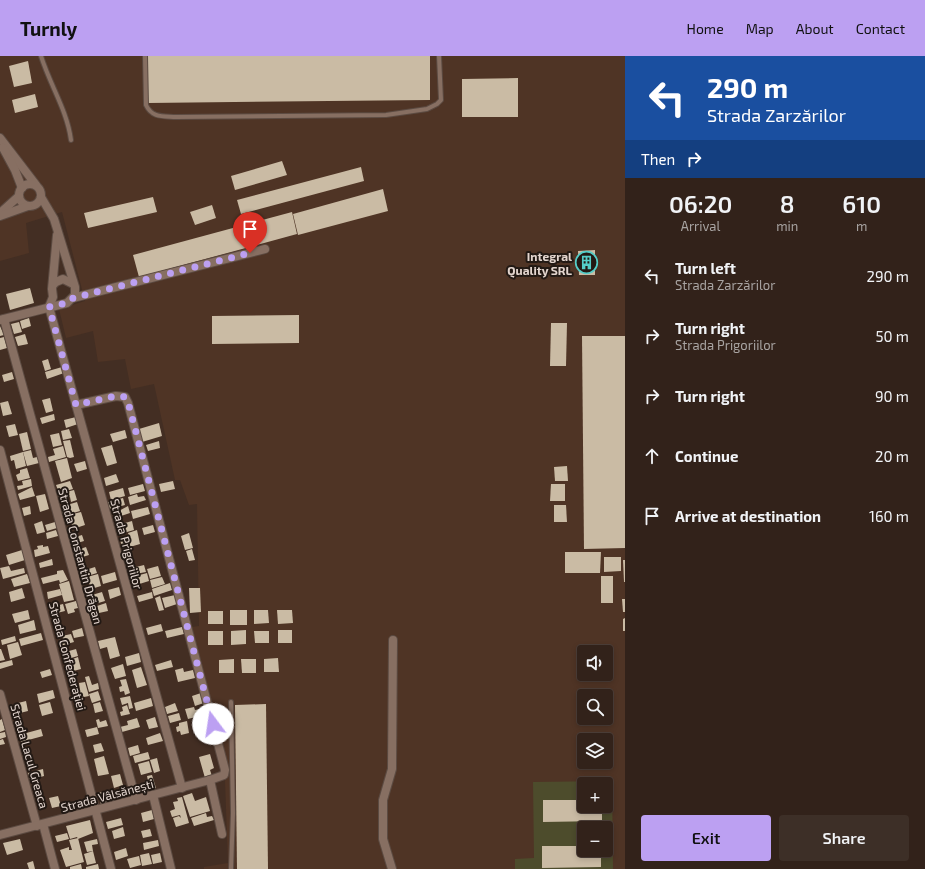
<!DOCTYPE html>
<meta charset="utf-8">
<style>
body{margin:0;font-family:"Exo 2",sans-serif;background:#3d2f27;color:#f1f3f6;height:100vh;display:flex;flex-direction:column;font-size:15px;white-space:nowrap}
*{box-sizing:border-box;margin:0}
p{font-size:13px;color:#a8a4a2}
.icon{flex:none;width:22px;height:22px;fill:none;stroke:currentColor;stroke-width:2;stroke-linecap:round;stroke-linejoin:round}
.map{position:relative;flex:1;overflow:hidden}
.sheet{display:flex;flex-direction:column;background:#32221a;width:300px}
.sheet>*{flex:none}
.hud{background:#1a4fa0;color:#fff;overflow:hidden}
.fabs{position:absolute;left:577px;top:589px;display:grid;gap:8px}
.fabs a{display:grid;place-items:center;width:36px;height:36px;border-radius:4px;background:#32221a;box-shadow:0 2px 6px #0003,0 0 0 1px #4d3f39;font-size:20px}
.pin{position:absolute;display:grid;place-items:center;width:34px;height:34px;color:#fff;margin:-41px -17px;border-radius:50% 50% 50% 0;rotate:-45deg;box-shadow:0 0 4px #0007}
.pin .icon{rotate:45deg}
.me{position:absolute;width:44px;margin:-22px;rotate:346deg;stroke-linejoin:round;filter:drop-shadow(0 0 3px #0008)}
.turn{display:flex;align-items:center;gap:14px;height:84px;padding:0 16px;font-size:18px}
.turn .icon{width:52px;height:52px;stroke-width:2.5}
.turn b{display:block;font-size:28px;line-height:34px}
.then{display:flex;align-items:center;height:38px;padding:0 16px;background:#0003;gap:8px;font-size:15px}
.eta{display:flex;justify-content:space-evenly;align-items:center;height:68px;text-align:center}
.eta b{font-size:24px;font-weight:600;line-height:28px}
.cta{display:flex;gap:8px;margin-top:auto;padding:8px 16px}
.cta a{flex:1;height:46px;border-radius:4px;background:#bca0f2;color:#111;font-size:16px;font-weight:600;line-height:46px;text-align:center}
.cta a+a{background:#3d2f27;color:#f1f3f6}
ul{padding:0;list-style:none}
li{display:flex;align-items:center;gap:12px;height:60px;padding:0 16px}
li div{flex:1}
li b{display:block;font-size:15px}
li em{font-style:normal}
header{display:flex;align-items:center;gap:24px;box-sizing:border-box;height:56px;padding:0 20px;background:#bca0f2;color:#111}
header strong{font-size:19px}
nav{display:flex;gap:22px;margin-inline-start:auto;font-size:14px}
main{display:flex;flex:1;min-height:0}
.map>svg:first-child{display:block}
.built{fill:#4f3425;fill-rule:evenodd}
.green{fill:#4d4c2c;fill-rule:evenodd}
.building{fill:#cabba4}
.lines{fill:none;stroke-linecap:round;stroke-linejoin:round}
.lane-casing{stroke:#5c4b42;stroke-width:6}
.street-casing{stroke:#5c4b42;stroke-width:10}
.lane{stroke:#876f62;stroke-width:4}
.street{stroke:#876f62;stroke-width:8}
.route{stroke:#bca0f2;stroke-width:7;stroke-dasharray:0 12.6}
.labels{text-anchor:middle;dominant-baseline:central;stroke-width:4;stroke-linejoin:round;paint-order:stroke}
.poi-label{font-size:12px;font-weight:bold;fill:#e3d5ce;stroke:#221914;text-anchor:end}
.street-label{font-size:12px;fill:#e3d5ce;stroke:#221914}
</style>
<header>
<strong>Turnly</strong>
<nav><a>Home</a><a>Map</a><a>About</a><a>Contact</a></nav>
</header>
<main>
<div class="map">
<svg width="625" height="813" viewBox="0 0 625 813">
<rect width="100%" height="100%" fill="#432e23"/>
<!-- built -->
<path class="built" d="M0 0H625V813H204V811L228 807 225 725 227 715 220 677 192 571 199 570 197 448 189 449 180 424H175L154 328 131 333 125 303 98 306 93 275 66 282 59 253 85 245 62 156 26 167 29 197 0 205ZM584 596H606V618H584ZM584 640H606V662H584ZM584 684H606V706H584ZM584 728H606V750H584ZM584 772H606V794H584Z"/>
<!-- green -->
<path class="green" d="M612 725 613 813H515V803L534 802 533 726ZM584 728H606V750H584ZM584 772H606V794H584Z"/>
<!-- building -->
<g class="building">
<polygon points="148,0 430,0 430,44 148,47"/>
<polygon points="28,5 32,27 14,31 9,10"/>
<polygon points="518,22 518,61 462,61 462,23"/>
<polygon points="35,38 38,51 15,57 12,44"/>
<polygon points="282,105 287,119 235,134 231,120"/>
<polygon points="361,111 364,125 241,158 237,144"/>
<polygon points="383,133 388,155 298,179 293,158"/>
<polygon points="153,141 157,156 88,172 84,157"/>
<polygon points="212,149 216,162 195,169 190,156"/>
<polygon points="292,156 297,178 139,221 133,199"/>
<polygon points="595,194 595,219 579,219 578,195"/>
<polygon points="30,232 34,247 10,254 6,238"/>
<polygon points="299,259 299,287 212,288 212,260"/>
<polygon points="29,262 31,270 22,273 20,265"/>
<polygon points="19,266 22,276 14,278 11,268"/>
<polygon points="551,267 567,267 566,310 550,310"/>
<polygon points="0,270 4,279 0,280"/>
<polygon points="25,278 28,288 18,290 15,281"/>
<polygon points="582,280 625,280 625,492 584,493"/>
<polygon points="4,281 7,292 0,294 0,282"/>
<polygon points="48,303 51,313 45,315 42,305"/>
<polygon points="62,311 64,317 47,323 45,316"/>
<polygon points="12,316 14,323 4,326 2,319"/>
<polygon points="50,342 53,355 46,357 42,344"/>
<polygon points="8,345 12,358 3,360 0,347"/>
<polygon points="54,358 55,364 42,368 40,362"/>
<polygon points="76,361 78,368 66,372 64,364"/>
<polygon points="159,367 162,380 142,386 139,373"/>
<polygon points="15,368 18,379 9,381 6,370"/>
<polygon points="69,373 72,382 63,384 61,375"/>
<polygon points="125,374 127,382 113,386 110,378"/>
<polygon points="27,376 31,393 23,395 19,378"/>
<polygon points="59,377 62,389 53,391 50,379"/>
<polygon points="70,384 74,401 70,402 67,401 63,385"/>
<polygon points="159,385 160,392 148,395 146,389"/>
<polygon points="112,389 117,407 107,410 101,392"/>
<polygon points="63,390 66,401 49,406 48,401 55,399 53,393"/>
<polygon points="31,394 33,402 37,401 39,407 27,410 23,396"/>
<polygon points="23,396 26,410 16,413 14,404 11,405 10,400"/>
<polygon points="67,402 72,422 61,426 55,405"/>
<polygon points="85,405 87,413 77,416 74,408"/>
<polygon points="567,410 568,425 555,425 554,411"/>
<polygon points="27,412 30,422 18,425 16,419 20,417 20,414"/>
<polygon points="116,418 119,426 106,430 104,422"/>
<polygon points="31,423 32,430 18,434 17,430 23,429 22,425"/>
<polygon points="70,425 73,433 59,437 56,429"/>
<polygon points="173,425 175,433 161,436 159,428"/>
<polygon points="143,428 145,435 130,439 128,432"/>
<polygon points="551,428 565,428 565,445 550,445"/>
<polygon points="32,431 35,440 20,444 18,438"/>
<polygon points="123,432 125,440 111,444 109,436"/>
<polygon points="74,434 77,444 71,446 70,441 60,444 58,438"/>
<polygon points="45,438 49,453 40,456 36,440"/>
<polygon points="137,438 138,441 144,440 146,444 130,449 128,441"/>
<polygon points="123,442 125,449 110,453 108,446"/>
<polygon points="77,446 80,455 63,460 62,455 69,453 67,449"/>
<polygon points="554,449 566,449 567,466 554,466"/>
<polygon points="30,450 31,458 24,460 22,452"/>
<polygon points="128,450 130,457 118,461 117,456"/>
<polygon points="148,451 150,458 133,463 131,455"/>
<polygon points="81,456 85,469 73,473 69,459"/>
<polygon points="42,465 45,476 37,478 34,468"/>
<polygon points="132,465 134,474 120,478 119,474 126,472 125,467"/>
<polygon points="55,466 57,472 47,475 45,469"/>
<polygon points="153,469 155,476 144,479 142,472"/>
<polygon points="56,474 58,480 47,483 46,477"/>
<polygon points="137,474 140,488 123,493 120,484 129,481 128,477"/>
<polygon points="189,477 193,492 185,494 181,480"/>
<polygon points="82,479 84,485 74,488 72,482"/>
<polygon points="43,489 43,491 48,490 50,497 35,501 34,494 38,493 37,490"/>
<polygon points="86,491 89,499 76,503 74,495"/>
<polygon points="192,493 195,504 189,505 186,495"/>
<polygon points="22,494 25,504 9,509 6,499"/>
<polygon points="565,496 601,496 600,517 565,517"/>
<polygon points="604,501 621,501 621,515 604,516"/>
<polygon points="52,503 53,509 40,512 39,507"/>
<polygon points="623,504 625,504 625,526 624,526"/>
<polygon points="144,509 146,516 130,519 128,513"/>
<polygon points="9,510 11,515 24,512 25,517 3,523 0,512"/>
<polygon points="158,510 161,520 150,523 147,513"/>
<polygon points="95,511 97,517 81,522 79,516"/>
<polygon points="63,514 68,524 60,527 59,524 43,528 41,522 57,518 57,515"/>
<polygon points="115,516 117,524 103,528 101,520"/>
<polygon points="147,517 149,525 133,530 132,524 137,523 136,520"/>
<polygon points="27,518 30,527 14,531 11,523"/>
<polygon points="98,518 101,530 91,533 87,521"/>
<rect x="601" y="520" width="12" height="27"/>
<polygon points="162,521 165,528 152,532 150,524"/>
<polygon points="69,525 74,544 64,546 59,528"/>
<polygon points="170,527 172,534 154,540 152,533"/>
<polygon points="119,531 121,539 110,543 108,534"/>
<polygon points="22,532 25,542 11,546 9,536"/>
<polygon points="189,532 200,532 201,556 190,557"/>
<polygon points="60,533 62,539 48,543 47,536"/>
<polygon points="102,536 105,545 95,548 92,539"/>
<polygon points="152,536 153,542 139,546 137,540"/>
<polygon points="175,539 177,548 165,552 162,542"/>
<polygon points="160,540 164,554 159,555 155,542"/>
<polygon points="622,543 625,543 625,556 623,556"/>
<polygon points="76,545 78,552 74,553 75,556 68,558 65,548"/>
<polygon points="106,547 108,555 99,557 97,550"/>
<polygon points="63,548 65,555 53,558 51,551"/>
<polygon points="28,554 30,563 15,567 12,558"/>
<rect x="230" y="554" width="17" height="15"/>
<polygon points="254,554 268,554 269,567 254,568"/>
<polygon points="277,554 292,554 293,567 278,568"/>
<rect x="208" y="555" width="15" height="13"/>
<polygon points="625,562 625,575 623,575 623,563"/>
<polygon points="34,564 36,574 20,578 18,569"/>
<polygon points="161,568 163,575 148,579 146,572"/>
<polygon points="182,571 184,578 167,582 165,575"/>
<polygon points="82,572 84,580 74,582 72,575"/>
<polygon points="246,574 246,588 231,589 231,575"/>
<rect x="278" y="574" width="14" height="13"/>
<rect x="208" y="575" width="15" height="14"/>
<polygon points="254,575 269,575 269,587 255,587"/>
<polygon points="41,577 43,584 21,590 19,583"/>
<polygon points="71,578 74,586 60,590 59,584 63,583 62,580"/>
<polygon points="15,580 16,585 2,589 1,584"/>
<polygon points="115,581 120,600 110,603 107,591 100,593 98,585"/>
<polygon points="18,586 22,599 10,603 7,589"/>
<polygon points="0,593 1,593 5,604 0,605"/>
<polygon points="76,593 78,600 64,604 62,597"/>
<polygon points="139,597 141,606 127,610 125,601"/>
<polygon points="78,601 81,613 66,617 64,610 71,608 70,604"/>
<polygon points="278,602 279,616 264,616 264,603"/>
<polygon points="234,603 234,617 219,617 219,604"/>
<polygon points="241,603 256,603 256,617 242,617"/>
<polygon points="12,604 13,609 0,613 0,607"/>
<polygon points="171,604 173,611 157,615 155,609"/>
<polygon points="123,608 126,620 115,623 111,612"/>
<polygon points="141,611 147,629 137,632 132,614"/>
<polygon points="183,612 184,616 193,614 195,622 178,626 175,614"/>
<polygon points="50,613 52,619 42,622 40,616"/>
<polygon points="89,620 92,629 98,627 99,633 89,636 85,621"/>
<polygon points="126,623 130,637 125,639 124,635 120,636 119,631 122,630 120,624"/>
<polygon points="85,626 89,640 74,643 72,637 80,635 79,627"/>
<polygon points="53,634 55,642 39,647 37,638"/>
<polygon points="98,635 101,644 92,647 89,638"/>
<polygon points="201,637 204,647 195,650 192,640"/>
<polygon points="130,640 133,652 129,653 128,647 122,649 120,642"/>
<polygon points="151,642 153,650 136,655 134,647"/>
<polygon points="26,645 28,655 16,658 14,648"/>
<polygon points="50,646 53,657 42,660 39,649"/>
<polygon points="100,646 103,655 95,657 93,648"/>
<polygon points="175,647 178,655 167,658 165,651"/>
<polygon points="266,648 268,813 237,813 235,649"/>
<polygon points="127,649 130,658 121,660 120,656 123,655 122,651"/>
<polygon points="194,651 195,654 205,652 207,658 188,663 185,653"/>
<polygon points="179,657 181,664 170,667 168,660"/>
<polygon points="155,661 158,671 149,673 146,664"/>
<polygon points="137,662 140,671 122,676 120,671 128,669 127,665"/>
<polygon points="2,663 5,674 0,676 0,664"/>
<polygon points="99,663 100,666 106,664 108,670 98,672 96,664"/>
<polygon points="187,665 189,677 181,679 180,675 177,676 176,671 179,670 179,667"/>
<polygon points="97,671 99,678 87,681 85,674"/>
<polygon points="41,673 43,680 21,686 19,679"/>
<polygon points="5,676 6,681 0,683 0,677"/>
<polygon points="160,677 163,685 148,689 146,682"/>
<polygon points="3,683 5,688 0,689 0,684"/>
<polygon points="101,687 104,695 95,697 93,689"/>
<polygon points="138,689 140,697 130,700 128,692"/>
<polygon points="148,696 150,703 135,707 133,700"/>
<polygon points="210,698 214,712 210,714 212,720 205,722 199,701"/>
<polygon points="104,700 109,718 98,720 94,703"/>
<polygon points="157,702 160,715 154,717 150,704"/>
<polygon points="149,705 152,716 141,719 138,708"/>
<polygon points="43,713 44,720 30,724 28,717"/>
<polygon points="120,718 123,729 114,732 111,720"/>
<polygon points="152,719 156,732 146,735 144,726 148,725 147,720"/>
<polygon points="113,733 116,745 101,749 98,737"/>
<polygon points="192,737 195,745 206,741 210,755 190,761 183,740"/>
<polygon points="58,740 61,750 52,752 49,742"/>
<polygon points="182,741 189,767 176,771 173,762 179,760 181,762 180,759 172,761 170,755 175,753 173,746 178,745 177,742"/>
<polygon points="543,744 584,744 584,750 602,750 602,765 543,766"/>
<polygon points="152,754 154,763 143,766 141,757"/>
<polygon points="206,757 207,761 212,760 214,764 194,770 191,762"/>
<polygon points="121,762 123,769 108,773 106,766"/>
<polygon points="90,764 93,777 78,783 77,781 70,783 66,770"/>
<polygon points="123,771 125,780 114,783 112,775"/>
<polygon points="150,773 152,780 143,782 141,775"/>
<polygon points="67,777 69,783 57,786 55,780"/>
<polygon points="78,782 84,806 66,811 60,794 69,791 69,794 72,794 69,784"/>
<polygon points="20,783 23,794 7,799 3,787"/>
<polygon points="97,783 98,788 92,789 93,795 87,796 84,786"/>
<polygon points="158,784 159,790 144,794 143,787"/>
<polygon points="542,790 584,790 584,794 601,794 601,811 542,812"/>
<polygon points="126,792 128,800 116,804 114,796"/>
<polygon points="93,795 96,807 87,809 84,798"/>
<polygon points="149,797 152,808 142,810 140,799"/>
<polygon points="160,797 162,806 153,808 151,799"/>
<polygon points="139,800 141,809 130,812 127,803"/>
<polygon points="33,805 35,813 29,813 27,807"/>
<polygon points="81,808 82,813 70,813 70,811"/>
<polygon points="98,808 99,813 86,813 86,811"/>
</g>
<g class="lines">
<defs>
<g id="lane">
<path d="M41 0C50 29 67 54 71 84"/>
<path d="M145 0 146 49C152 62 163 60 176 61L386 59 427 53 437 48 441 44 439 0"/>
<polyline points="231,646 233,757 231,813"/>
</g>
<g id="street">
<polyline points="0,82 36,129"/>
<polyline points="3,92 15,114 22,132"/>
<circle cx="30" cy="139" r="11"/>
<polyline points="0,157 19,140"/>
<polyline points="0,160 28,150"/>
<polyline points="53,229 56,226 63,223 73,228"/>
<polyline points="73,242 265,193"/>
<polyline points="49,251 182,732"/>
<polyline points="49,251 53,241 52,233 57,179"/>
<polyline points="4,263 136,744"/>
<polyline points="0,264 67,247 75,239 75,231 54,163 41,141"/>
<polyline points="0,394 111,813"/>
<polyline points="0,638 37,770"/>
<polyline points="210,724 222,778"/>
<polyline points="153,739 171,813"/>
<polyline points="43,768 55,813"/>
<polyline points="0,779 210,724 224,719 225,714 128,347 125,341 116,340 76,349"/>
<polyline points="392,813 383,783 383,744 392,713 393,584"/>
</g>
</defs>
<!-- lane casing -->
<use href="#lane" class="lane-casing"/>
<!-- street casing -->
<use href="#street" class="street-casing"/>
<!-- lane -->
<use href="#lane" class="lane"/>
<!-- street -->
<use href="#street" class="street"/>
</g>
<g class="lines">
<!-- route -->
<polyline class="route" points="213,668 128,346 125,341 116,340 76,349 49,251 67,247 73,242 250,197"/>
</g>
<!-- icons -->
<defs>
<symbol id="building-ring" viewBox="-11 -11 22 22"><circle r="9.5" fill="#221914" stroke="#54cdc8" stroke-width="1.5"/><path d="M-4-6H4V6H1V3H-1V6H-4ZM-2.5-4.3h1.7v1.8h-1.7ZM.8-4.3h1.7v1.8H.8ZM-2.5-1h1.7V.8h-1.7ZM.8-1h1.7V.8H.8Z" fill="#54cdc8"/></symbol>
</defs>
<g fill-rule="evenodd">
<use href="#building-ring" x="574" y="194" width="25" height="25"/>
</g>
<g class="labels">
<!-- poi labels -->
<g class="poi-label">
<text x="572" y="200">Integral<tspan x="572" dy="14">Quality SRL</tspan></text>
</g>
<!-- street labels -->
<g class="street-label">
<text transform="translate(127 488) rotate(75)">Strada Prigoriilor</text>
<text transform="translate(81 500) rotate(75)">Strada Constantin Drăgan</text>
<text transform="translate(68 600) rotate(75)">Strada Confederației</text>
<text transform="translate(30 700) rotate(74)">Strada Lacul Greaca</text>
<text transform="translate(107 739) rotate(-15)">Strada Vâlsănești</text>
</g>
</g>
</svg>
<div class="fabs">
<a><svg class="icon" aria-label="sound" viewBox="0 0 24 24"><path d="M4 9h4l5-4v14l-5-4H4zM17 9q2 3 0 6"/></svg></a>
<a><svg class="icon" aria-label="search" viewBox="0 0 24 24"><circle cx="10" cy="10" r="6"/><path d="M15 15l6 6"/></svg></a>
<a><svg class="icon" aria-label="layers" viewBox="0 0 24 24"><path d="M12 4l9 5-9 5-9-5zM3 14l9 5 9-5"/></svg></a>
<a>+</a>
<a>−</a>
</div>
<div class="pin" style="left:250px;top:197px;background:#d93025"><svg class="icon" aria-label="arrive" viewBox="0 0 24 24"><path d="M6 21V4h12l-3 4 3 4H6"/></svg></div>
<svg class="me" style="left:213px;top:668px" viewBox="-20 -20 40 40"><circle r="19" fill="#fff"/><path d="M0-13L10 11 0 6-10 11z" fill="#bca0f2"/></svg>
</div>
<section class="sheet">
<div class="hud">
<div class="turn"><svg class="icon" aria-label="left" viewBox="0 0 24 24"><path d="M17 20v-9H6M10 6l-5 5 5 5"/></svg><div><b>290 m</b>Strada Zarzărilor</div></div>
<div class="then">Then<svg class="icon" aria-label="right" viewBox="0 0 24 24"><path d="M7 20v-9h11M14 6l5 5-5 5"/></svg></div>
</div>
<div class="eta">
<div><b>06:20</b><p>Arrival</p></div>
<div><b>8</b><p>min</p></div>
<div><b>610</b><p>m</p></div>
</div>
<ul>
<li><svg class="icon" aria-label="left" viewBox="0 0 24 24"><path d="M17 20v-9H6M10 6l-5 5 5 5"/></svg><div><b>Turn left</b><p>Strada Zarzărilor</p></div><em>290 m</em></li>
<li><svg class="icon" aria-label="right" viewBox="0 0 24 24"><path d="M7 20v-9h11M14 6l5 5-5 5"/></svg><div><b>Turn right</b><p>Strada Prigoriilor</p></div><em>50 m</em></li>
<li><svg class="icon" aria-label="right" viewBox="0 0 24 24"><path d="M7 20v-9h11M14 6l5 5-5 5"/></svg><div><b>Turn right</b></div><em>90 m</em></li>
<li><svg class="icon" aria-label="ahead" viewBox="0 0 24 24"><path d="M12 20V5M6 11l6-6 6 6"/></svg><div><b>Continue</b></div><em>20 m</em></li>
<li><svg class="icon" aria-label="arrive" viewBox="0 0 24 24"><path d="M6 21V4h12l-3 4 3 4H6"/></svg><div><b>Arrive at destination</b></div><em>160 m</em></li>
</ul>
<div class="cta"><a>Exit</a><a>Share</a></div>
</section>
</main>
